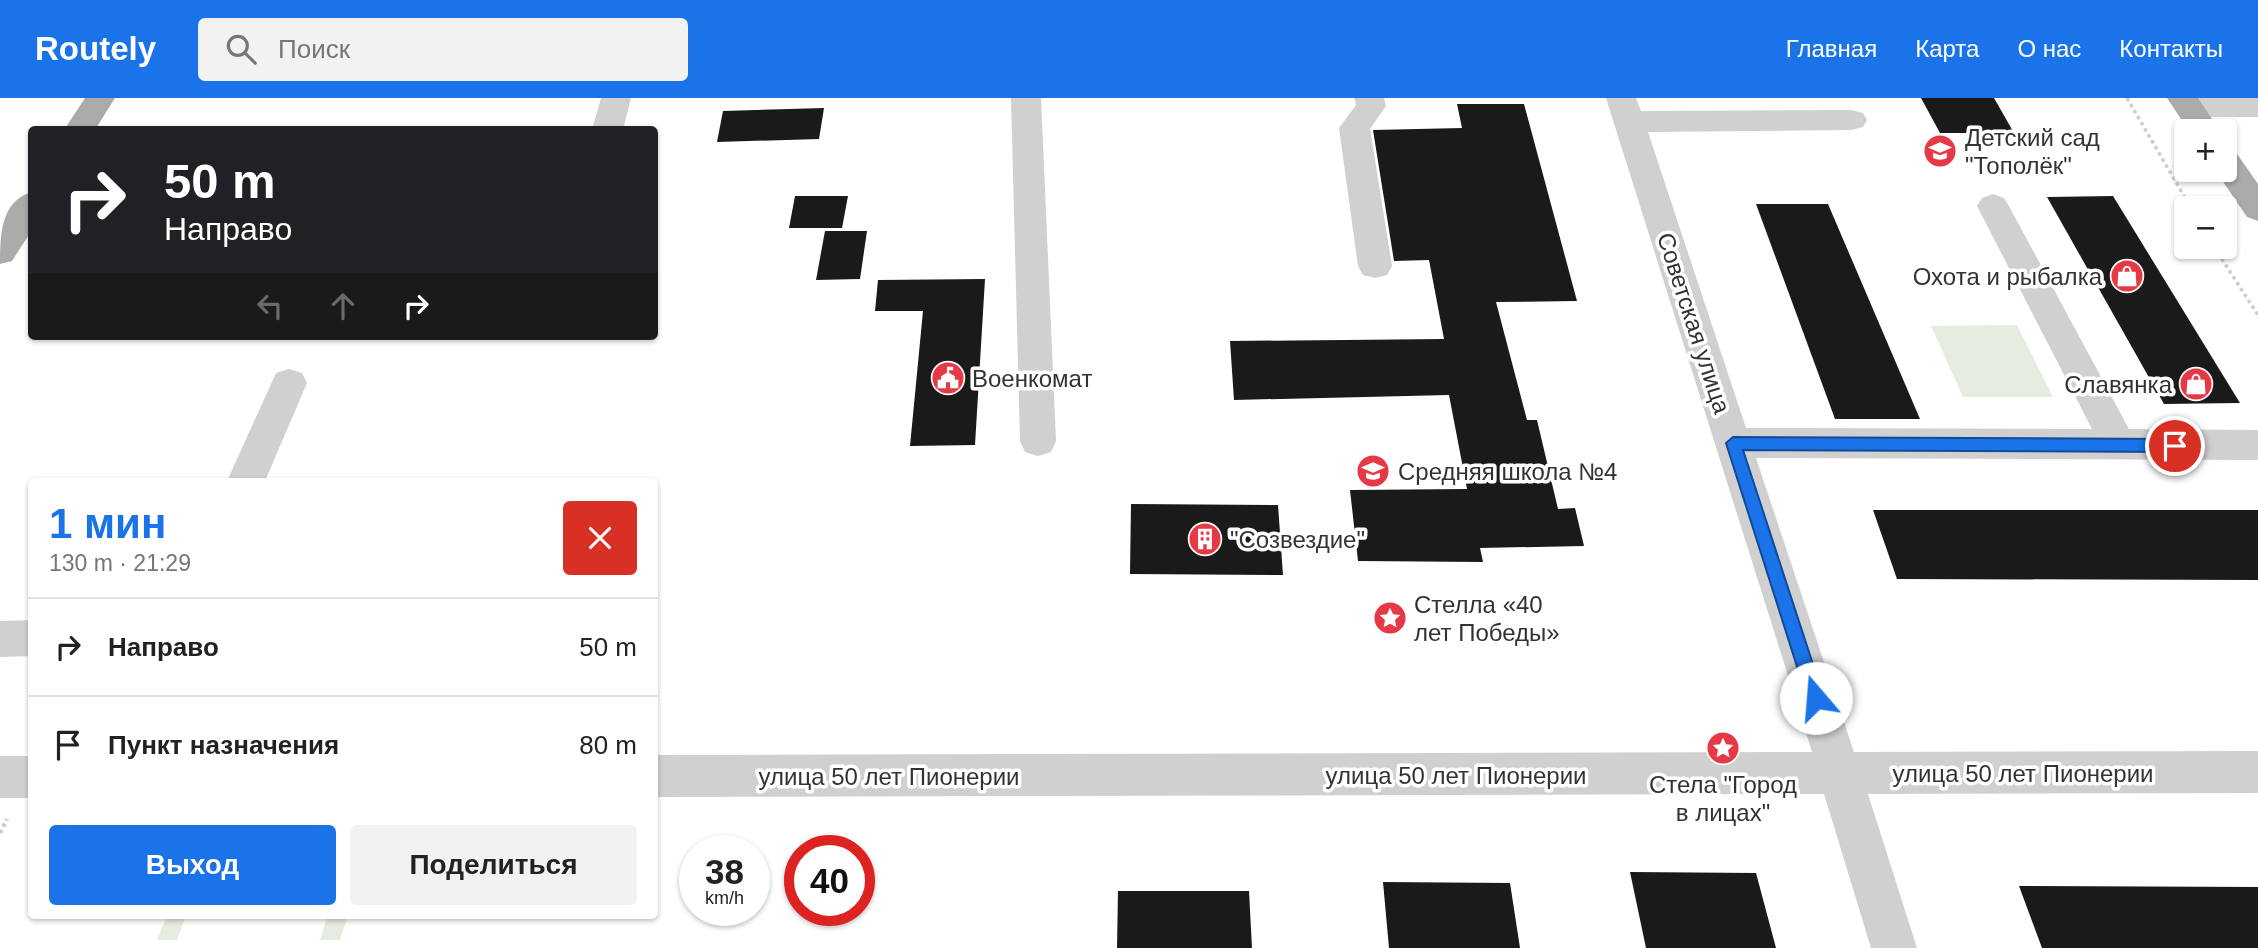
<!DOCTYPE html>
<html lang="ru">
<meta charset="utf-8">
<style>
body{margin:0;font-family:Arial,sans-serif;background:#f2f2f2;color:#222;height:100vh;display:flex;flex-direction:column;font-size:26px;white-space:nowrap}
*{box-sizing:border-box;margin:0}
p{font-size:23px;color:#767676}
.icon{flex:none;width:38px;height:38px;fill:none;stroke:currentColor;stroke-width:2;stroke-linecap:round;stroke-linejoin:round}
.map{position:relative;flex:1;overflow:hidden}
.sheet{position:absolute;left:28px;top:380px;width:630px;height:441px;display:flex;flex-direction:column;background:#fff;border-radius:7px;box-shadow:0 2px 5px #0004}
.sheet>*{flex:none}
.hud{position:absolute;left:28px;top:28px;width:630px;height:214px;border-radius:7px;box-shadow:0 2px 5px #0004;background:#202124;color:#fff;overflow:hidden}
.fabs{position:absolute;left:2174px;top:21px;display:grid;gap:14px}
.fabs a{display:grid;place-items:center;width:63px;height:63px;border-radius:7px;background:#fff;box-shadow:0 2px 5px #0004;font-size:35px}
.speed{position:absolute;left:679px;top:737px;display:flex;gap:14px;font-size:35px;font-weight:700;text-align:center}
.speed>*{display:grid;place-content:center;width:91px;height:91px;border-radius:50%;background:#fff;box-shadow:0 2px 5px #0004;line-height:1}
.speed small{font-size:18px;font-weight:400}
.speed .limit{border:10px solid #d22;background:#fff;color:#111}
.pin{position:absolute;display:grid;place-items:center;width:60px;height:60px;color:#fff;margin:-30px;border:4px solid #fff;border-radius:50%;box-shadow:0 2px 7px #0007}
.me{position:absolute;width:77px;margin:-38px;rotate:342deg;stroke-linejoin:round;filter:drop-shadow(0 0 5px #0008)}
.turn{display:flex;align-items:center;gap:24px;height:147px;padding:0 21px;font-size:32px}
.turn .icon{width:91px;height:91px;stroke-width:2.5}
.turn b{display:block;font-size:49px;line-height:60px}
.lanes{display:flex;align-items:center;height:66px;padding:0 21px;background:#0003;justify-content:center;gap:35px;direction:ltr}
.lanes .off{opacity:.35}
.round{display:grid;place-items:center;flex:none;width:74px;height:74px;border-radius:7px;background:#f2f2f2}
.overview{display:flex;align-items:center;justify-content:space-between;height:119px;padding:0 21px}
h1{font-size:42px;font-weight:700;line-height:52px;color:#1a73e8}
.button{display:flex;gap:14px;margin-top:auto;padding:14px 21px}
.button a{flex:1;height:80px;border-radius:7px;background:#1a73e8;color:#fff;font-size:28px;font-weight:700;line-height:80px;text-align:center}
.button a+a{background:#f2f2f2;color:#222}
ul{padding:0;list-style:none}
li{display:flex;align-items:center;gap:21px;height:98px;padding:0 21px;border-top:2px solid #e0e0e0}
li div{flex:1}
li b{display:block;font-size:26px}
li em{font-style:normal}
header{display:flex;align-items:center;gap:42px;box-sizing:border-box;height:98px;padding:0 35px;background:#1a73e8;color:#fff}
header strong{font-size:33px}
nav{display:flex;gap:38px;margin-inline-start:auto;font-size:24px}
.search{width:490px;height:63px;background:#f2f2f2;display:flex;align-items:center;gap:18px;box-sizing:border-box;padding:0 24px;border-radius:7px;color:#767676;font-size:26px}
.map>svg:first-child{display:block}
.green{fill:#e6ecdf}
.building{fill:#1a1a1a}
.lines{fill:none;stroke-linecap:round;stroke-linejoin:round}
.path-far1{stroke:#cdcdcd;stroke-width:3.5;stroke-dasharray:3.5 3.5;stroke-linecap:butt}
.path{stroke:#cdcdcd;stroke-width:4.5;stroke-dasharray:3.5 3.5;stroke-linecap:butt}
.minor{fill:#d0d0d0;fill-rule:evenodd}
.major{fill:#ababab;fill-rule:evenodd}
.route{fill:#1a73e8;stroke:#114b97;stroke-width:2}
.labels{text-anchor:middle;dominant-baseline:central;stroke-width:7;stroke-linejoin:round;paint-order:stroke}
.poi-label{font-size:24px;fill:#333;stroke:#fff;text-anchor:start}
.street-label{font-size:24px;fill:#333;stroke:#fff}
</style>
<header>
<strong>Routely</strong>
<div class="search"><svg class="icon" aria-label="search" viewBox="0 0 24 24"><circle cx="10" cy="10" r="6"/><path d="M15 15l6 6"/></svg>Поиск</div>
<nav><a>Главная</a><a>Карта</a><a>О нас</a><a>Контакты</a></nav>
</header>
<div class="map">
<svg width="2258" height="850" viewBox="0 0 2258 850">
<rect width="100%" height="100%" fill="#fff"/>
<!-- green -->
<g class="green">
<polygon points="2017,227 2053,299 1963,299 1931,228"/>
<polygon points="167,817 186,817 177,842 157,842"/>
<polygon points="328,817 348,817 340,842 320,842"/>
</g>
<!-- building -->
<g class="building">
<polygon points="1921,0 1994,0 2014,35 1940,35"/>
<polygon points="1457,6 1524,6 1577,203 1496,204 1527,322 1537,322 1558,411 1575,410 1584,448 1480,450 1483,464 1358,463 1350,392 1467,391 1449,297 1234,302 1230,243 1444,241 1429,162 1394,163 1373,32 1462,30"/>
<polygon points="824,10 819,41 717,44 723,13"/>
<polygon points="795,98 848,98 842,130 789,130"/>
<polygon points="2113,98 2240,305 2164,306 2047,99"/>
<polygon points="1756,106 1828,106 1920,321 1835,321"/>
<polygon points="825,133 867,133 860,181 816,182"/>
<polygon points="985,181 975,347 910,348 923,213 875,213 878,182"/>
<polygon points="1131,406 1278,407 1283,477 1130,476"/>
<polygon points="1873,412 2258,412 2258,482 1897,481"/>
<polygon points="1630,774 1756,775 1776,850 1646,850"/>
<polygon points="1383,784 1510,785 1520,850 1389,850"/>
<polygon points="2019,788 2258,789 2258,850 2042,850"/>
<polygon points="1118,793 1249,793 1252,850 1117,850"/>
</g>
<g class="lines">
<!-- path-far1 -->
<g class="path-far1">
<polyline points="2127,0 2191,110"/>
<polyline points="2214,149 2258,217"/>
</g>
<!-- path -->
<polyline class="path" points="0,735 7,721"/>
<!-- minor -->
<g class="minor">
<polygon points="601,0 631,0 623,32 592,32"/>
<polygon points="1011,0 1041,0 1056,343 1051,354 1038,358 1025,354 1020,343"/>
<polygon points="1354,0 1384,0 1386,8 1370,31 1392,168 1387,177 1375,180 1363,177 1358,168 1339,30 1356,7"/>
<polygon points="1606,0 1636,0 1641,13 1852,12 1863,15 1867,22 1863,29 1852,32 1648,34 1746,330 2092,331 1977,108 1982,100 1993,96 2004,100 2009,108 2129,331 2258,332 2258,362 1756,360 1854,654 2258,653 2258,695 1868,696 1917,850 1871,850 1824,696 654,699 654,657 1812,654"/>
<polygon points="2185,0 2258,0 2258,19 2189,19 2178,16 2174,9 2178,2"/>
<polygon points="289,271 302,275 307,285 265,383 227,383 276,275"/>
<polygon points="32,522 32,558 0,559 0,523"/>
<rect x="0" y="658" width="32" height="42"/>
</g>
<!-- major -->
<g class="major">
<polygon points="85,0 115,0 95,32 64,32"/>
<polygon points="2167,0 2198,0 2220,33 2189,33"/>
<polygon points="2224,50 2235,53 2258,86 2258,123 2247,119 2215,72 2224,72"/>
<path d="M32 94V132L12 163 0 166C0 139 0 103 32 94Z"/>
</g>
</g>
<!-- route -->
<polygon class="route" points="1733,339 2175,341 2182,348 2175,354 1743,352 1824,600 1822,606 1816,608 1810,606 1807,600 1726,345"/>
<!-- icons -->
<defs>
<symbol id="school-disc" viewBox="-11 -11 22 22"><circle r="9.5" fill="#e63946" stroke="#fff"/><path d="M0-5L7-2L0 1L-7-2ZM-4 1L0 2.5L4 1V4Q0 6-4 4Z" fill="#fff"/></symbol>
<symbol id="shop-disc" viewBox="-11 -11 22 22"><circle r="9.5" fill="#e63946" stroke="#fff"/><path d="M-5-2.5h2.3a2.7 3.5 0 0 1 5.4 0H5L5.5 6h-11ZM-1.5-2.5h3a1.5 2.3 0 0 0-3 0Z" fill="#fff"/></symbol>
<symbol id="civic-disc" viewBox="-11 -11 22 22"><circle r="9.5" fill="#e63946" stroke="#fff"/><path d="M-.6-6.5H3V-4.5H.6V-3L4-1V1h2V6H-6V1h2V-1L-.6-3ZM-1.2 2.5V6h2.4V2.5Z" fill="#fff"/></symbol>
<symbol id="building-disc" viewBox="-11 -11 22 22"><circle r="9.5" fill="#e63946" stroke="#fff"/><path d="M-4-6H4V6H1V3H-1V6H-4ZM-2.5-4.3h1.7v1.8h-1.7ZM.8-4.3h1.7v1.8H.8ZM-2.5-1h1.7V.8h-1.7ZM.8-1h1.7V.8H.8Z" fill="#fff"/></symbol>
<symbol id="sight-disc" viewBox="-11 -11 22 22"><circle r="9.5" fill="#e63946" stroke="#fff"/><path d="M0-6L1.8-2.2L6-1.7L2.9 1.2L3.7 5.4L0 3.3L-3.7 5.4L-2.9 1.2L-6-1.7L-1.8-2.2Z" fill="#fff"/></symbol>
</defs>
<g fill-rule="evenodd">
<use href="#school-disc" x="1921" y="34" width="38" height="38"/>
<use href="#shop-disc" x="2108" y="159" width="38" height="38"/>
<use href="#civic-disc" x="929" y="261" width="38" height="38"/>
<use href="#shop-disc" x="2177" y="267" width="38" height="38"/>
<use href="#school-disc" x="1354" y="354" width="38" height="38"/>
<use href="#building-disc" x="1186" y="422" width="38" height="38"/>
<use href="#sight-disc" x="1371" y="501" width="38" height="38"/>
<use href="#sight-disc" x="1704" y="631" width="38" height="38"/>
</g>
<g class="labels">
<!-- poi labels -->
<g class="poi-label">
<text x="1965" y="39">Детский сад<tspan x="1965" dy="28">"Тополёк"</tspan></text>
<text x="2102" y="178" text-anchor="end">Охота и рыбалка</text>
<text x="972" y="280">Военкомат</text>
<text x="2172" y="286" text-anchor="end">Славянка</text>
<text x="1398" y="373">Средняя школа №4</text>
<text x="1230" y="441">"Созвездие"</text>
<text x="1414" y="506">Стелла «40<tspan x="1414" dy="28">лет Победы»</tspan></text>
<text x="1723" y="686" text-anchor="middle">Стела "Город<tspan x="1723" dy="28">в лицах"</tspan></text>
</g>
<!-- street labels -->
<g class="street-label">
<text transform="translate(1694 225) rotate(72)">Советская улица</text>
<text x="2023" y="675">улица 50 лет Пионерии</text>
<text x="1456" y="677">улица 50 лет Пионерии</text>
<text x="889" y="678">улица 50 лет Пионерии</text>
</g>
</g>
</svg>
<div class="fabs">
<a>+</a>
<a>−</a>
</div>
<div class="speed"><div>38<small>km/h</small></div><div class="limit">40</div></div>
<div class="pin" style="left:2175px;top:348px;background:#d93025"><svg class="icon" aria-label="arrive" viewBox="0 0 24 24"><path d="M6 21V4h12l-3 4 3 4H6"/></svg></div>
<svg class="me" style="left:1816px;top:600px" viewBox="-20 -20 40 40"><circle r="19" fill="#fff"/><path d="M0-13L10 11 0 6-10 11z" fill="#1a73e8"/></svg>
<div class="hud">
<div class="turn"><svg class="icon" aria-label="right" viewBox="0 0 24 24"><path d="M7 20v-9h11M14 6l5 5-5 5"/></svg><div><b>50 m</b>Направо</div></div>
<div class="lanes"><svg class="icon off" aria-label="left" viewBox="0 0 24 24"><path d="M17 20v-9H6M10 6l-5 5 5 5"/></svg><svg class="icon off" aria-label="ahead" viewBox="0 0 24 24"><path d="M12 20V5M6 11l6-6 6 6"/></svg><svg class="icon" aria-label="right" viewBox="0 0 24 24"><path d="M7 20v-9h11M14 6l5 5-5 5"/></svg></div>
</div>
<section class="sheet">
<div class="overview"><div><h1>1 мин</h1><p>130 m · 21:29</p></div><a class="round" style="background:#d93025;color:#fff"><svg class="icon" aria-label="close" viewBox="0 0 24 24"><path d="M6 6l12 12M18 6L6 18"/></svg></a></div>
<ul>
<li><svg class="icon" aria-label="right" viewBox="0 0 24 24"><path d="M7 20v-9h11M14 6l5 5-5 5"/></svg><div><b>Направо</b></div><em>50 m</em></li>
<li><svg class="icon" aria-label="arrive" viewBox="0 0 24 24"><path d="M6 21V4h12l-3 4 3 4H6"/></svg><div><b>Пункт назначения</b></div><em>80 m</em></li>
</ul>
<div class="button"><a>Выход</a><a>Поделиться</a></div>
</section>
</div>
